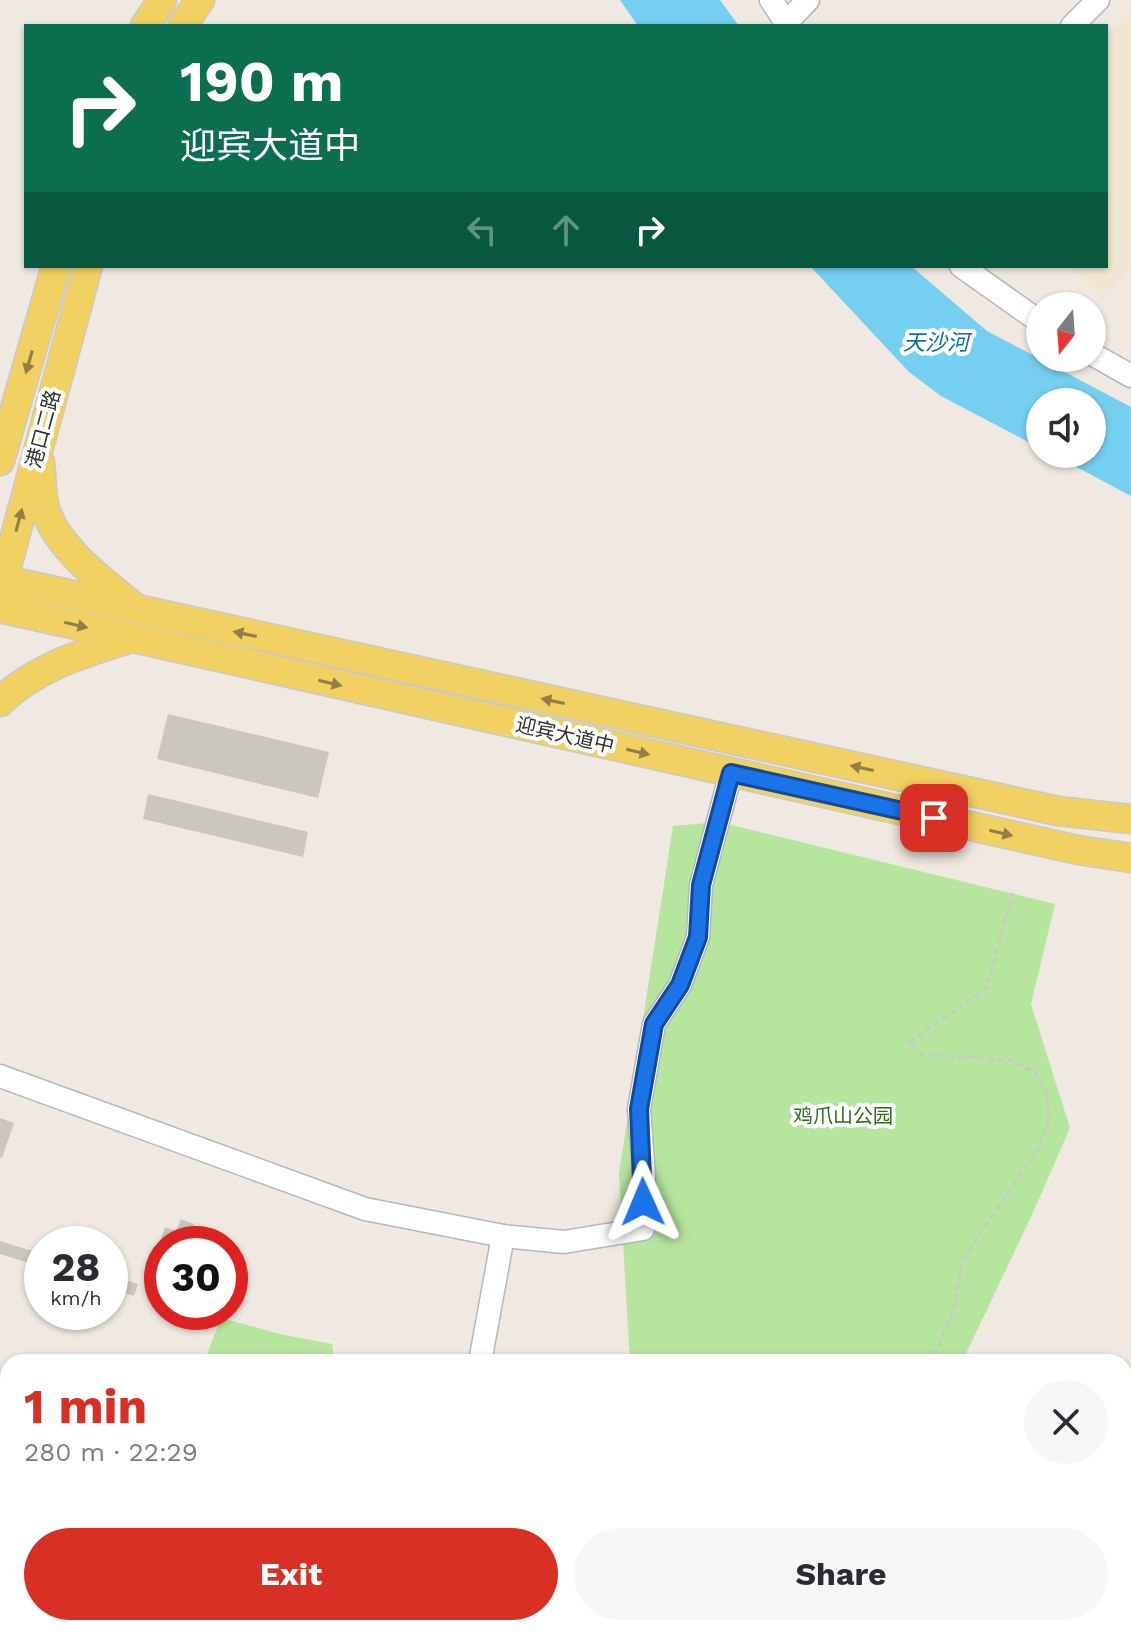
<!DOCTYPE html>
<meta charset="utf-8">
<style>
body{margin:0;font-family:"Work Sans","Noto Sans SC",sans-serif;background:#f7f7f7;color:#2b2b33;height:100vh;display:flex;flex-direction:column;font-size:30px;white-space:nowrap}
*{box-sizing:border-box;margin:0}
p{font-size:26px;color:#7c7c81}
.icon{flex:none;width:44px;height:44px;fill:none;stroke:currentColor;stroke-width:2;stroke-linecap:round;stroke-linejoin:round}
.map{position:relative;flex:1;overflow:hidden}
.details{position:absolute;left:0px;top:1354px;width:1132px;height:282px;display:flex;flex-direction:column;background:#fff;border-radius:24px 24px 0 0;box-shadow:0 2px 6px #0004}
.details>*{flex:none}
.top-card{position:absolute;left:24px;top:24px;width:1084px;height:244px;border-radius:0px;box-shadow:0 2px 6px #0004;background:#0b6e4f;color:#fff;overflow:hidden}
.needle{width:52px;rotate:197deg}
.buttons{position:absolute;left:1026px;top:292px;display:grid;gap:16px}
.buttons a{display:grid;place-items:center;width:80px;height:80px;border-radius:50%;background:#fff;box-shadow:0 2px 6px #0004;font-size:40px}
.speed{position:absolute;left:24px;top:1226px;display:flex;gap:16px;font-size:40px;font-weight:700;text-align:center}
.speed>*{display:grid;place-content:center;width:104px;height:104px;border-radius:50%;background:#fff;box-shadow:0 2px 6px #0004;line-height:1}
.speed small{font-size:20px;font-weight:400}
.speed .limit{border:12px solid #d22;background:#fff;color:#111}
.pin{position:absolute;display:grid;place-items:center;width:68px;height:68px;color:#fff;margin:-34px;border-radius:16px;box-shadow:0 4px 12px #0006}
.me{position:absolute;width:88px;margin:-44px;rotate:359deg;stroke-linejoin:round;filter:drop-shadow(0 0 6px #0008)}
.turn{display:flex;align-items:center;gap:28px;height:168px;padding:0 24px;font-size:36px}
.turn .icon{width:104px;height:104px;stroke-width:2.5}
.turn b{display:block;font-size:56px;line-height:68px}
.lanes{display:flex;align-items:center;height:76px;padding:0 24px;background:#0003;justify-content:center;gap:40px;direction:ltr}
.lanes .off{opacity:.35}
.round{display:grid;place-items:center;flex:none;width:84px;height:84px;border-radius:42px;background:#f7f7f7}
.head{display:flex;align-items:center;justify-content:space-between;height:136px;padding:0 24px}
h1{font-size:48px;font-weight:700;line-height:60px;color:#d93025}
.button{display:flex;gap:16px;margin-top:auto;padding:16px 24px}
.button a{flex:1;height:92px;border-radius:48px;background:#d93025;color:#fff;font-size:32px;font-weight:700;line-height:92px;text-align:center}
.button a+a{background:#f7f7f7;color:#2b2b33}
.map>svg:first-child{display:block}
.education{fill:#f0e6d1}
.green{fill:#b6e59e}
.water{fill:#75cff0}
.building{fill:#cbc7bf}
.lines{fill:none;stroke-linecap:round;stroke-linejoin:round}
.minor-casing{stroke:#b4b7c1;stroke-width:25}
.major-casing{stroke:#c9c9c9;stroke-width:31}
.path{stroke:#c9c9c9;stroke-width:3;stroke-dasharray:6 4;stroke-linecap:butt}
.minor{stroke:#fff;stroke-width:22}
.major{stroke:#f2d163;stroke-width:28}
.oneway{fill:#908048}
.route-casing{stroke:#114b97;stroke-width:20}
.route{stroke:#1a73e8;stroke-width:14}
.labels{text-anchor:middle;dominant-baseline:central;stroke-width:8;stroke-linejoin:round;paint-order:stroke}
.street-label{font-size:20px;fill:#2e2e2e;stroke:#fff}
.park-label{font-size:20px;fill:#2c6e1b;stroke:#fff}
.water-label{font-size:22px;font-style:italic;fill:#0d6fa3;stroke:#fff}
</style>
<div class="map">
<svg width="1131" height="1635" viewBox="0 0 1131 1635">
<rect width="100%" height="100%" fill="#efe9e1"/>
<!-- education -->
<polygon class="education" points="1131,11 1131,267 1103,297 1071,266 1106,266 1106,36"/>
<!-- green -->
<g class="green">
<polygon points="719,822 1055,904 1031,1004 1070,1128 1031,1217 962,1362 630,1362 619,1173 673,826"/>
<polygon points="221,1318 284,1335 332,1344 335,1362 204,1362"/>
<polygon points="44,1628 372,1628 373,1635 36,1635"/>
<polygon points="584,1628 1016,1628 1019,1635 580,1635"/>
</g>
<!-- water -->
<g class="water">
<polygon points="620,0 720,0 739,26 638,26"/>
<polygon points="810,266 911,266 987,331 1131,407 1131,496 1052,454 1092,454 1092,402 1040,402 1040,448 941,396 909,372"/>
</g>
<!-- building -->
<g class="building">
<polygon points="168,714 329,752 318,798 157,759"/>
<polygon points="148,794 308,832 303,857 143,819"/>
<polygon points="0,1118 14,1123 2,1158 0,1157"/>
<polygon points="181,1219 194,1224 190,1236 207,1244 159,1244 165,1227 176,1231"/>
<polygon points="0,1241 42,1254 42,1267 0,1254"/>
<polygon points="110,1275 138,1284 134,1296 110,1288"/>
</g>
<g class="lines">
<defs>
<g id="minor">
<polyline points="771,0 788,26"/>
<polyline points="786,23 808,0"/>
<polyline points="1072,26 1098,0"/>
<polyline points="961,266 1040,322"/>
<polyline points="1092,354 1131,376"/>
<polyline points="0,1076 365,1209 503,1236 564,1242 643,1229 644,1175 639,1109 654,1024 680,985 698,937 701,885 731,773"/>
<polyline points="480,1362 503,1236"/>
<polyline points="431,1635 432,1628"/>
</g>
<g id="major">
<polyline points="145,26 162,0"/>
<polyline points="182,26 200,0"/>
<polyline points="0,461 56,266"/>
<path d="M40 462C42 477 41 498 46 512 60 550 102 581 132 605"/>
<polyline points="0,579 1058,811 1131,819"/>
<polyline points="0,592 88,266"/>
<polyline points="0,608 1078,850 1131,858"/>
<path d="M0 702C35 667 84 653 131 638"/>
</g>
</defs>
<!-- minor casing -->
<use href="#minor" class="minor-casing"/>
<!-- major casing -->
<use href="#major" class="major-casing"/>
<!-- path -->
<g class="path">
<polyline points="926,1362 938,1347 953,1311 962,1264 979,1234 1038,1150 1049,1119 1046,1091 1035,1072 1009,1060 921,1054 909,1042 986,989 1013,893"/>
<polyline points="847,1628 848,1635"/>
</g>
<!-- minor -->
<use href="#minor" class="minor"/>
<!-- major -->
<use href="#major" class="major"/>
</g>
<!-- one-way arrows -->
<defs><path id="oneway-solid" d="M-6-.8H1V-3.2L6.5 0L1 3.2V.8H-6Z" transform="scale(2)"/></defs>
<g class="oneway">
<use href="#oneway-solid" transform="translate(29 362) rotate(106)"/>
<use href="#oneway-solid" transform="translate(19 520) rotate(-75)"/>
<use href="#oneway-solid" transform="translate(76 625) rotate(13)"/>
<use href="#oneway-solid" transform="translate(245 634) rotate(-168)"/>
<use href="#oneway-solid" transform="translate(330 683) rotate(13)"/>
<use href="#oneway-solid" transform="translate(553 701) rotate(-168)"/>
<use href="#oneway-solid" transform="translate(638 752) rotate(13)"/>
<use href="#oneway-solid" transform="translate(862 768) rotate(-168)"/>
<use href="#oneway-solid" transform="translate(1001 833) rotate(13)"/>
</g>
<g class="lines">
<defs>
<polyline id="route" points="643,1202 639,1109 654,1024 680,985 698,937 701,885 731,773 934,818"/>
</defs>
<!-- route casing -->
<use href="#route" class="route-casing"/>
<!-- route -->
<use href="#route" class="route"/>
</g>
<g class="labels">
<!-- street labels -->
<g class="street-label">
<text transform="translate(43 429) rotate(-75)">港口二路</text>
<text transform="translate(565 735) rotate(13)">迎宾大道中</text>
</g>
<!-- park labels -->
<g class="park-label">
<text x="843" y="1116">鸡爪山公园</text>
</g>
<!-- water labels -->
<g class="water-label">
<text x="936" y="342">天沙河</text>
</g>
</g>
</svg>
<div class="buttons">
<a><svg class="needle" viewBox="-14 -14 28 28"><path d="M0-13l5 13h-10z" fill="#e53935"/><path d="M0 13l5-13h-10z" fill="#7c7c81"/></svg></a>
<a><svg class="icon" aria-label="sound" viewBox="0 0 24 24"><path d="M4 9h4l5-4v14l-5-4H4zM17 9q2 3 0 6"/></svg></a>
</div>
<div class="speed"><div>28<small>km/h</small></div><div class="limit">30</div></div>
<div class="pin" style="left:934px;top:818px;background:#d93025"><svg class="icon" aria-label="arrive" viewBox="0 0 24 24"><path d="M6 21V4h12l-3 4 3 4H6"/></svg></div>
<svg class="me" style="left:643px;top:1202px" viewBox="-20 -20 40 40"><path d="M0-17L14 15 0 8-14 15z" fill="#1a73e8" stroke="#fff" stroke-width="4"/></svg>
<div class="top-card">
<div class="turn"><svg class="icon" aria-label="right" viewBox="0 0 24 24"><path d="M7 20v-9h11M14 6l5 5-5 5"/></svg><div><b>190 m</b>迎宾大道中</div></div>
<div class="lanes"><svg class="icon off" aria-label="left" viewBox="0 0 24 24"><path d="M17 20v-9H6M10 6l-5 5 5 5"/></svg><svg class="icon off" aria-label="ahead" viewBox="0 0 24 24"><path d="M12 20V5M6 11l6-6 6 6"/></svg><svg class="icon" aria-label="right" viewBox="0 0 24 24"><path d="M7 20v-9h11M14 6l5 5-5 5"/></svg></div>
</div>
<section class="details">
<div class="head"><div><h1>1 min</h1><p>280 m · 22:29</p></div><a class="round"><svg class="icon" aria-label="close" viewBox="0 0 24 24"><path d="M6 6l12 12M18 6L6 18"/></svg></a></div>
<div class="button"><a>Exit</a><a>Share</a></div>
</section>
</div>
